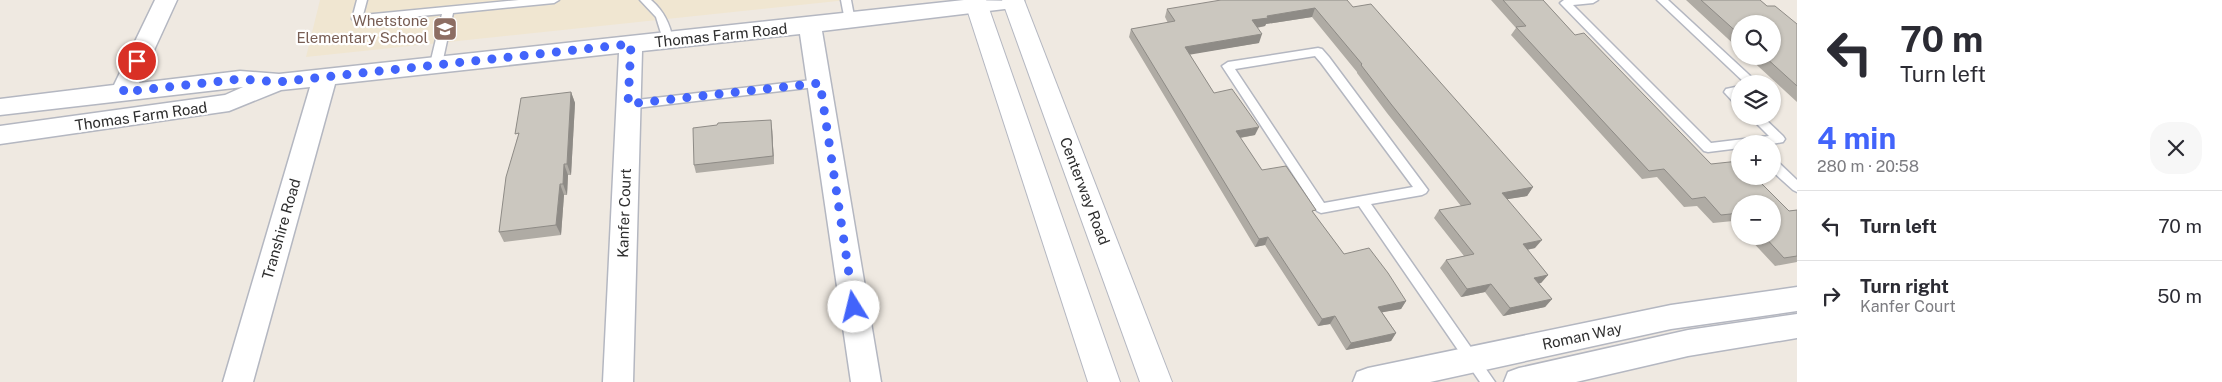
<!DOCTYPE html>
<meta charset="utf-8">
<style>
body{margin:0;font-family:"Public Sans",sans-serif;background:#f7f7f7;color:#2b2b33;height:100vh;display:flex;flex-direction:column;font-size:19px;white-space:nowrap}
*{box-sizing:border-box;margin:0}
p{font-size:16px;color:#7c7c81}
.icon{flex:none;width:28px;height:28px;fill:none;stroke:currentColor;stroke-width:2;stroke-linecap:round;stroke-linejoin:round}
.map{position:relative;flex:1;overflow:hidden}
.sheet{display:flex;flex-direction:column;background:#fff;width:425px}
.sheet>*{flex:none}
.banner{background:#fff;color:#2b2b33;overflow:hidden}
.controls{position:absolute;left:1731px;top:15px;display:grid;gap:10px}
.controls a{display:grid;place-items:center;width:50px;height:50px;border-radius:50%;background:#fff;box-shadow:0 1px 4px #0004;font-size:25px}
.pin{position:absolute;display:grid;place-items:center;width:42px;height:42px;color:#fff;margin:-21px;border:2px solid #fff;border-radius:50%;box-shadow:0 1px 5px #0007}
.me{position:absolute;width:55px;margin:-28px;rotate:351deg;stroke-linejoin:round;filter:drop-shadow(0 0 4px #0008)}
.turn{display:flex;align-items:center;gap:18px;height:105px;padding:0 20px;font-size:22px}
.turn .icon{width:65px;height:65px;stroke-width:2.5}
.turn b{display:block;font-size:35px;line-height:42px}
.round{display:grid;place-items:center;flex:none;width:52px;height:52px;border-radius:20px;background:#f7f7f7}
.summary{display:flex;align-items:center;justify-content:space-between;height:85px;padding:0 20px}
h1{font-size:30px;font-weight:700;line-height:38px;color:#4264fb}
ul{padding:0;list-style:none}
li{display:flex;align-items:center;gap:15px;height:70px;padding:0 20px;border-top:1px solid #e1e1e2}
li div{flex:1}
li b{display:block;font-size:19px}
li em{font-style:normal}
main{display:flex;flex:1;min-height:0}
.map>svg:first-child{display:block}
.education{fill:#f0e6d1}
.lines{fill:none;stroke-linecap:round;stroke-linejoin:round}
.lane-casing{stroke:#b4b7c1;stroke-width:3}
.street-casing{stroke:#b4b7c1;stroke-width:3}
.secondary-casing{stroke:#b4b7c1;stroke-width:2}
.lane{fill:#fff;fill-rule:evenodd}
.street{fill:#fff;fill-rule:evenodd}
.secondary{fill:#fff;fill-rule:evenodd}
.wall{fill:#afaba4}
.shaded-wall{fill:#8e8b86}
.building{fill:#cbc7bf;stroke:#8e8b86}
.route{stroke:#4264fb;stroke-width:9;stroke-dasharray:0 16.2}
.labels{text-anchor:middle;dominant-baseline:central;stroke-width:4.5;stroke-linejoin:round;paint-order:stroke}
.education-label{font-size:15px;fill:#785e54;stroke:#fff;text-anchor:end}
.street-label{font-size:15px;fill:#2e2e2e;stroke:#fff}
</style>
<main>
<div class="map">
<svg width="1797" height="382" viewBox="0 0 1797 382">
<rect width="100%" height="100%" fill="#efe9e1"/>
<!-- education -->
<polygon class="education" points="320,0 847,0 306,57"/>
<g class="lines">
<defs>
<g id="lane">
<polygon points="357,0 367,0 363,15 519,0 559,0 554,3 453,13 442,64 436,68 430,64 442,14 357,22 352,19"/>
<path d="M640 0H651C664 11 670 24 673 40L672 43H664L656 17Z"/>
<polygon points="841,0 851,0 855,21 854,23 846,23 845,21"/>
<polygon points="1598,0 1593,3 1573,5 1711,143 1769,136 1749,116 1762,116 1783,136 1785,139 1783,142 1772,144 1740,144 1740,148 1708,152 1704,151 1560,3 1564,0"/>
<polygon points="1657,0 1668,0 1759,84 1746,84"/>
<path d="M1318 48 1322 49 1329 57 1428 190 1426 193 1422 195 1371 204 1495 382H1480L1359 206 1321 213 1317 211 1222 66 1228 62ZM1315 56 1321 63 1413 187 1324 203 1235 69Z"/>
<polygon points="820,79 826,83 824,86 628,109 622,105 628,101"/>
<polygon points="1740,86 1740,106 1736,105 1724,92 1726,89"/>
<polygon points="1772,159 1776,160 1797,180 1797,192 1793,190 1772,171"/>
</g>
<g id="street">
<polygon points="155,0 177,0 139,83 240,71 279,74 964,0 1024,1 1021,6 1013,8 822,31 881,382 851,382 800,34 642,51 633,382 603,382 619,53 335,84 253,382 223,382 310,87 281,90 229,111 0,144 0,126 225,95 243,87 0,115 0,99 114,85"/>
<polygon points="1797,287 1797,311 1671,329 1430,382 1353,382 1357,372 1368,368 1671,305"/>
<polygon points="1797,314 1797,338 1688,356 1576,382 1504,382 1508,372 1519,368 1688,330"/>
</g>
<g id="secondary">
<polygon points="964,0 986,0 1120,382 1088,382"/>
<polygon points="1002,0 1024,0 1172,382 1140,382"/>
</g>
</defs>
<!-- lane casing -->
<use href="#lane" class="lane-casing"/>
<!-- street casing -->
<use href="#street" class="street-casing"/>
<!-- secondary casing -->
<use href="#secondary" class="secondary-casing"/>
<!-- lane -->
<use href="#lane" class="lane"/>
<!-- street -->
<use href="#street" class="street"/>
<!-- secondary -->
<use href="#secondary" class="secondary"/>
</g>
<!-- wall -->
<g class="wall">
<polygon points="1491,0 1543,0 1575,35 1711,164 1789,211 1797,210 1797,262 1775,266 1747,236 1772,236 1740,204 1740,228 1733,221 1713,223 1697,206 1684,207 1657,177 1642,179 1511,35 1516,28"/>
<polygon points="1686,0 1760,0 1767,6 1797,24 1797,102 1747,56 1772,56 1740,24 1740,50"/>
<polygon points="1353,7 1533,187 1527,196 1507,199 1535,248 1527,250 1548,275 1541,283 1539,283 1552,299 1545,307 1503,316 1485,292 1461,297 1440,268 1446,260 1464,256 1434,218 1439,210 1461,206 1387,113 1357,73 1357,72 1312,17 1266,24 1265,26 1257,28 1259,43 1189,54 1214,93 1255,135 1240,138 1262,170 1314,214 1344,254 1406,301 1401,309 1382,312 1396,333 1391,341 1346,350 1330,324 1318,326 1265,245 1255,247 1129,37 1131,29 1168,23 1165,17 1167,9"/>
<polygon points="571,92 575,103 571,175 568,175 567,195 564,195 561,235 504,242 499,232 517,139"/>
<polygon points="772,128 774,164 696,173 694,165"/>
</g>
<!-- shaded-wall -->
<g class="shaded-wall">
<polygon points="1315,8 1312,17 1266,24 1265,26 1249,29 1252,20 1267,16"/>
<polygon points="1262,34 1259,43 1182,56 1185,47"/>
<polygon points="571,92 575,103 571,175 567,164"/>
<polygon points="771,120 772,128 774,164 773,156"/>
<polygon points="1259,127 1255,135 1233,139 1236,131"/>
<polygon points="564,164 568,175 567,195 563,184"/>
<polygon points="560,184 564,195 561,235 556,225"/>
<polygon points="1533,187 1527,196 1496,201 1502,193"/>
<polygon points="1268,237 1265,245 1255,247 1259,239"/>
<polygon points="1542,240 1535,248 1516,252 1523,244"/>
<polygon points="1548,275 1541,283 1528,286 1534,278"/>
<polygon points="1491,284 1485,292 1461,297 1467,289"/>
<polygon points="1552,299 1545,307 1503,316 1510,308"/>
<polygon points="1406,301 1401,309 1373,314 1378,307"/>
<polygon points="1335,316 1330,324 1318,326 1322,319"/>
<polygon points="1396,333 1391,341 1346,350 1351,343"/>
</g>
<!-- building -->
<g class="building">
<polygon points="1221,0 1347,0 1353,7 1371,4 1533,187 1502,193 1542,240 1523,244 1548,275 1534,278 1552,299 1510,308 1491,284 1467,289 1446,260 1474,254 1439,210 1471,204 1391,104 1361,65 1362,64 1315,8 1267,16 1268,18 1252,20 1262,34 1185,47 1214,93 1232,89 1259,127 1236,131 1262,170 1286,166 1316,210 1312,211 1344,254 1369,248 1388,273 1406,301 1378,307 1396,333 1351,343 1335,316 1322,319 1268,237 1259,239 1131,29 1175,21 1167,9"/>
<polygon points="1503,0 1543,0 1575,35 1584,33 1711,164 1739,161 1740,162 1740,176 1754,176 1789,211 1797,210 1797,256 1784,258 1764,236 1772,236 1772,204 1740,204 1740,213 1721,215 1705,197 1692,199 1664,169 1649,171 1516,27 1526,26"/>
<polygon points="1701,0 1760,0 1767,6 1775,6 1797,24 1797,86 1764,56 1772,56 1772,24 1740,24 1740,35"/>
<polygon points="571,92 567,164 564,164 563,184 560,184 556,225 499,232 506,177 519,133 515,134 521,98"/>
<polygon points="771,120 773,156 694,165 693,128 717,125 718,123"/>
</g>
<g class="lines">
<!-- route -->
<polyline class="route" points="137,61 123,92 240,79 278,82 631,44 628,104 820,83 854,307"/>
</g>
<!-- icons -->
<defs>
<symbol id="school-square" viewBox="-11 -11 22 22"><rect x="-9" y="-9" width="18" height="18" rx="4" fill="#8d6e63" stroke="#fff"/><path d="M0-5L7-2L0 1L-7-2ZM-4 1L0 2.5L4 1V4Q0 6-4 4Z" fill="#fff"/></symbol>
</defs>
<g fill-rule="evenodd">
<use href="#school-square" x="431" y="15" width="28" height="28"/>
</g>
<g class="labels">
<!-- education labels -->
<g class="education-label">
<text x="428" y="20">Whetstone<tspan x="428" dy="17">Elementary School</tspan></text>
</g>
<!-- street labels -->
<g class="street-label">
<text transform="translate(721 35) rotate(-6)">Thomas Farm Road</text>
<text transform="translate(141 116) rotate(-8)">Thomas Farm Road</text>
<text transform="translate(1085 191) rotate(69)">Centerway Road</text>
<text transform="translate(624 213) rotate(-88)">Kanfer Court</text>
<text transform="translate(281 229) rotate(-74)">Transhire Road</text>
<text transform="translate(1582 336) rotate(-12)">Roman Way</text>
</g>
</g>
</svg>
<div class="controls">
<a><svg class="icon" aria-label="search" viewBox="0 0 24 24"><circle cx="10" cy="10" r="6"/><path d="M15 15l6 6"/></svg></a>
<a><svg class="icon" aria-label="layers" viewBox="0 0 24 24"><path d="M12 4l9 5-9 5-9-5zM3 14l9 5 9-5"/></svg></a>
<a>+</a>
<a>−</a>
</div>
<div class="pin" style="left:137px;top:61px;background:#d93025"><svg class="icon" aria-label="arrive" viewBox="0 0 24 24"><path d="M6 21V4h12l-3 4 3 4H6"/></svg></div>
<svg class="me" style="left:854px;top:307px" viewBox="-20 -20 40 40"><circle r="19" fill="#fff"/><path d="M0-13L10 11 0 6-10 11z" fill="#4264fb"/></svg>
</div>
<section class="sheet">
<div class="banner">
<div class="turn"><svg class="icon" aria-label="left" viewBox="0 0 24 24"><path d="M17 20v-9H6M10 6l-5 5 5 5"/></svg><div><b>70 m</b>Turn left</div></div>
</div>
<div class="summary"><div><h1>4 min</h1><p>280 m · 20:58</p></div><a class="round"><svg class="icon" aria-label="close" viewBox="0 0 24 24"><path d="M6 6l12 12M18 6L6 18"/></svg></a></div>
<ul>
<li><svg class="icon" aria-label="left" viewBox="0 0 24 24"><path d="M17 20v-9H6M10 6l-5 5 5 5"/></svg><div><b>Turn left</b></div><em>70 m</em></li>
<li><svg class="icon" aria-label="right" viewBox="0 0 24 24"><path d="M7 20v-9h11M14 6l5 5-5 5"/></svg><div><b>Turn right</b><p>Kanfer Court</p></div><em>50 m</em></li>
</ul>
</section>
</main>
